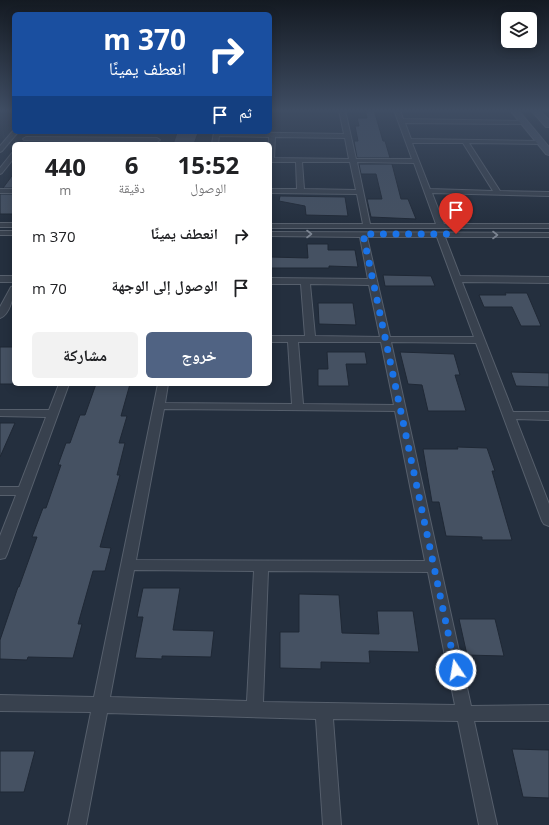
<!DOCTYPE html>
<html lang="ar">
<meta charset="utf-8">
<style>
body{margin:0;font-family:"Open Sans","Noto Naskh Arabic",sans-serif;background:#f2f2f2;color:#202124;direction:rtl;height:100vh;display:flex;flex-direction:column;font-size:15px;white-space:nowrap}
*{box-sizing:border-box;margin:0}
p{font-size:13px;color:#757577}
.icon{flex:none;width:22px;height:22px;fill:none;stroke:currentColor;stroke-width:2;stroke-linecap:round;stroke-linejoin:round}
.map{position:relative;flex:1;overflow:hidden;direction:ltr}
.sheet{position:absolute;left:12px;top:142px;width:260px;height:244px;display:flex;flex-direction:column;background:#fff;border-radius:6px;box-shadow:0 2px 10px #0003;direction:rtl}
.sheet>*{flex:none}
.hud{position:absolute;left:12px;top:12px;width:260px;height:122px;border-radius:6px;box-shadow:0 2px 10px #0003;direction:rtl;background:#1a4fa0;color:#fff;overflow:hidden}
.buttons{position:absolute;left:501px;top:12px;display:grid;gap:8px}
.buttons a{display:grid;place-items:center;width:36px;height:36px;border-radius:6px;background:#fff;box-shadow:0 2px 10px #0003;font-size:20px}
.pin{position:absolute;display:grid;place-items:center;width:34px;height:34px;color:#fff;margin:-41px -17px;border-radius:50% 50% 50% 0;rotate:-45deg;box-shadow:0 0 4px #0007}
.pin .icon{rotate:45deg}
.me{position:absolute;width:44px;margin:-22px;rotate:348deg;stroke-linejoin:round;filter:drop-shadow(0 0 3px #0008)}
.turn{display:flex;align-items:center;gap:14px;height:84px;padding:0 20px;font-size:18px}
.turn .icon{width:52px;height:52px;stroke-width:2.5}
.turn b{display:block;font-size:28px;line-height:34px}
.then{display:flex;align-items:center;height:38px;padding:0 20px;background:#0003;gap:8px;font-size:15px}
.eta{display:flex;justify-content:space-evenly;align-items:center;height:68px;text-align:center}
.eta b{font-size:24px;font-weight:700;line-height:28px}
.cta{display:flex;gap:8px;margin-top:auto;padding:8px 20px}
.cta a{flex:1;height:46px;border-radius:6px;background:#506383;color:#fff;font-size:16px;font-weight:700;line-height:46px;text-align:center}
.cta a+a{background:#f2f2f2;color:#202124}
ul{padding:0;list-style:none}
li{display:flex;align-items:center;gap:12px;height:52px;padding:0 20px}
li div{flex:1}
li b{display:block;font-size:15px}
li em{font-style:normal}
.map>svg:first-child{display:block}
.building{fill:#455162;stroke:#1f2835}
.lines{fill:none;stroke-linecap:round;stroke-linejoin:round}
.street-casing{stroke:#565f6c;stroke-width:2}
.secondary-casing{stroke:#565f6c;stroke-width:2}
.street{fill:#38414e;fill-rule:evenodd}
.secondary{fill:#465061;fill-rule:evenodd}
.oneway{stroke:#7c8592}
.route{stroke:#1a73e8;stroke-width:7;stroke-dasharray:0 12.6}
</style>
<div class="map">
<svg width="549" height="825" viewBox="0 0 549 825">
<rect width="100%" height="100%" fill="#242f3e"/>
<!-- building -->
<g class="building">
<polygon points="365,110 374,110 383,141 385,141 390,158 357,158 354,141 358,141 355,126 359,126 357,118 367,118"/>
<polygon points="177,133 198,133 194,144 173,144"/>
<polygon points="359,164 392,164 401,199 408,199 416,219 371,217 367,199 382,199 376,174 361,174"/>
<polygon points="14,173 14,188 3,188"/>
<rect x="0" y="194" width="14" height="20"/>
<polygon points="280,196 345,197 348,216 306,215 305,206 279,201"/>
<polygon points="307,244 328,244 328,250 355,250 358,267 329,266 329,268 270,268 270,257 308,258"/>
<polygon points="383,275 431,276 435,286 385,286"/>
<polygon points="505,293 527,293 541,326 521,326 512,307 484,307 479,295 506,295"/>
<polygon points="318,303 353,303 356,325 319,324"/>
<rect x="0" y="347" width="14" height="37"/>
<polygon points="327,352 365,352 367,364 346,364 349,386 318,386 318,369 328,369"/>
<polygon points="400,352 454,354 460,375 455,375 466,411 428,411 422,385 408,384"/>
<polygon points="511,372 549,373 549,387 516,386"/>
<polygon points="96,384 130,384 121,416 127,416 119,443 125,443 117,475 120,475 100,547 111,548 105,571 93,571 78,624 82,624 73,658 28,657 27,660 0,659 0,640 18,587 19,587 37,537 32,537 43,508 46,508 61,465 58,465 66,443 70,443 80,415 85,415"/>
<polygon points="0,423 15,423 0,457"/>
<polygon points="457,447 487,448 495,471 492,471 512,540 482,540 482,537 446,536 439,502 432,502 423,449 458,449"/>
<polygon points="143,588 180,588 173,630 214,631 211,657 162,656 162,659 135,658 143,617 137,617"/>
<polygon points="299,594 339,595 342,633 379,634 377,611 413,611 419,652 369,651 370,663 321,662 321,669 280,668 280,632 299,632"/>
<polygon points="459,619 495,619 504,656 467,655"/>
<polygon points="512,749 549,750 549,798 523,797"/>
<polygon points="0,751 35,751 24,792 0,792"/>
</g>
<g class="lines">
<defs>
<g id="street">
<path d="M339 110H345L356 159H412L394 110H400L403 119 526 121 527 122 524 124 405 123 411 139 542 141V143L540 144 469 143 500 191 549 192V196L432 193 444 224H549V228H270V224H363L357 194 270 193V189H297L296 162H270L269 137 219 136 218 144H212L214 132 344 134ZM275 137 345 138 349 159 274 158ZM412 143H463L493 191 430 189ZM302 162H350L356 190 304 189ZM357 162 414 163 436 224H370Z"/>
<polygon points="13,131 18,132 2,151 0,152 0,146"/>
<polygon points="26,137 157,138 160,140 157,142 24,140 23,139"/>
<polygon points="14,152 14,158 2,173 0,174 0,168 12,153"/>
<rect x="0" y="189" width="14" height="4"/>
<rect x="0" y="223" width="14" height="4"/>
<rect x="0" y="231" width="14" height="4"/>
<path d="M270 232 549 233V237H445L460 276 549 277V283L462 282 513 412H549V420L516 419 549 504V526L544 524 542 521 476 343 391 342 471 706 549 705V721H474L497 825H479L458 721 333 719 341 825H323L316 719 107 713 86 825H68L91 712 0 711V695L94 697 158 384H168L165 403 292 404 288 342H270V336H305L301 284H270V278L368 279 360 237 270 236ZM367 237H437L474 337H390ZM310 284 369 285 380 337 315 336ZM298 342H381L394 405 303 404ZM164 409 395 411 425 561 136 560ZM134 570 254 571 247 701 110 697ZM268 571 428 572 455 705 263 702Z"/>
<rect x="0" y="276" width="14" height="6"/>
<path d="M14 286C14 295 10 315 0 318V307L11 287Z"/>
<polygon points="59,384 69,384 7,554 5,558 0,559 0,536 16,495 0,495 0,487 19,487 46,417 0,416 0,410 49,410"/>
</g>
<g id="secondary">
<polygon points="510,110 518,110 549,147 549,155 546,154"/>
<polygon points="531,110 539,110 549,120 549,127 546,127"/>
</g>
</defs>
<!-- street casing -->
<use href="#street" class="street-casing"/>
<!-- secondary casing -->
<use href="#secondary" class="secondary-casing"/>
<!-- street -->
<use href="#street" class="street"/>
<!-- secondary -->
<use href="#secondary" class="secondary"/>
</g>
<!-- one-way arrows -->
<defs><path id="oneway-chevron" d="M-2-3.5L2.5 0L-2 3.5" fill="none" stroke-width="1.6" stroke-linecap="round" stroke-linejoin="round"/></defs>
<g class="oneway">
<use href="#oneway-chevron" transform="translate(309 234)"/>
<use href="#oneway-chevron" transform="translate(495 235)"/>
</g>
<!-- sky -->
<linearGradient id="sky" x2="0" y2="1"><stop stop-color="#141a22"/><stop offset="0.49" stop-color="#3f4d63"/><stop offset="1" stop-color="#3f4d63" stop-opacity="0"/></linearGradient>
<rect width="549" height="225" fill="url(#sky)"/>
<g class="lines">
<!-- route -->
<polyline class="route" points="456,670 363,234 456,234"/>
</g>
</svg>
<div class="buttons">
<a><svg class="icon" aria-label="layers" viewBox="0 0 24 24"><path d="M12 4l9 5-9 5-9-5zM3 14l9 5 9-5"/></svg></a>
</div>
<div class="pin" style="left:456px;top:234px;background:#d93025"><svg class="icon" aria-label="arrive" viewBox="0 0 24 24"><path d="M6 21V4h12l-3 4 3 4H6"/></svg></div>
<svg class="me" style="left:456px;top:670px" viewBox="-20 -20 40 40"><circle r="17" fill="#1a73e8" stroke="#fff" stroke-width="3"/><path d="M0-11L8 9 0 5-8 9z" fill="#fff"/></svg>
<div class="hud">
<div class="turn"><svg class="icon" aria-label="right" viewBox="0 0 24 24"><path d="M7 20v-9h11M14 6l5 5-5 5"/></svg><div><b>370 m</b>انعطف يمينًا</div></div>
<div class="then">ثم<svg class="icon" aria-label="arrive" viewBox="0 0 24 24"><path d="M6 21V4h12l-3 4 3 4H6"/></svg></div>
</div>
<section class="sheet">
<div class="eta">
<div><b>15:52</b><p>الوصول</p></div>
<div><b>6</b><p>دقيقة</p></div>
<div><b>440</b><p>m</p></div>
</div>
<ul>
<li><svg class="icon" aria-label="right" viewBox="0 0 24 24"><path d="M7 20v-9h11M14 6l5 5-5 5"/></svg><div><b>انعطف يمينًا</b></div><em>370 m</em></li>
<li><svg class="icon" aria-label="arrive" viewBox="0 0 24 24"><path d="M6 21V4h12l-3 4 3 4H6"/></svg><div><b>الوصول إلى الوجهة</b></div><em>70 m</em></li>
</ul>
<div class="cta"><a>خروج</a><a>مشاركة</a></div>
</section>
</div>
